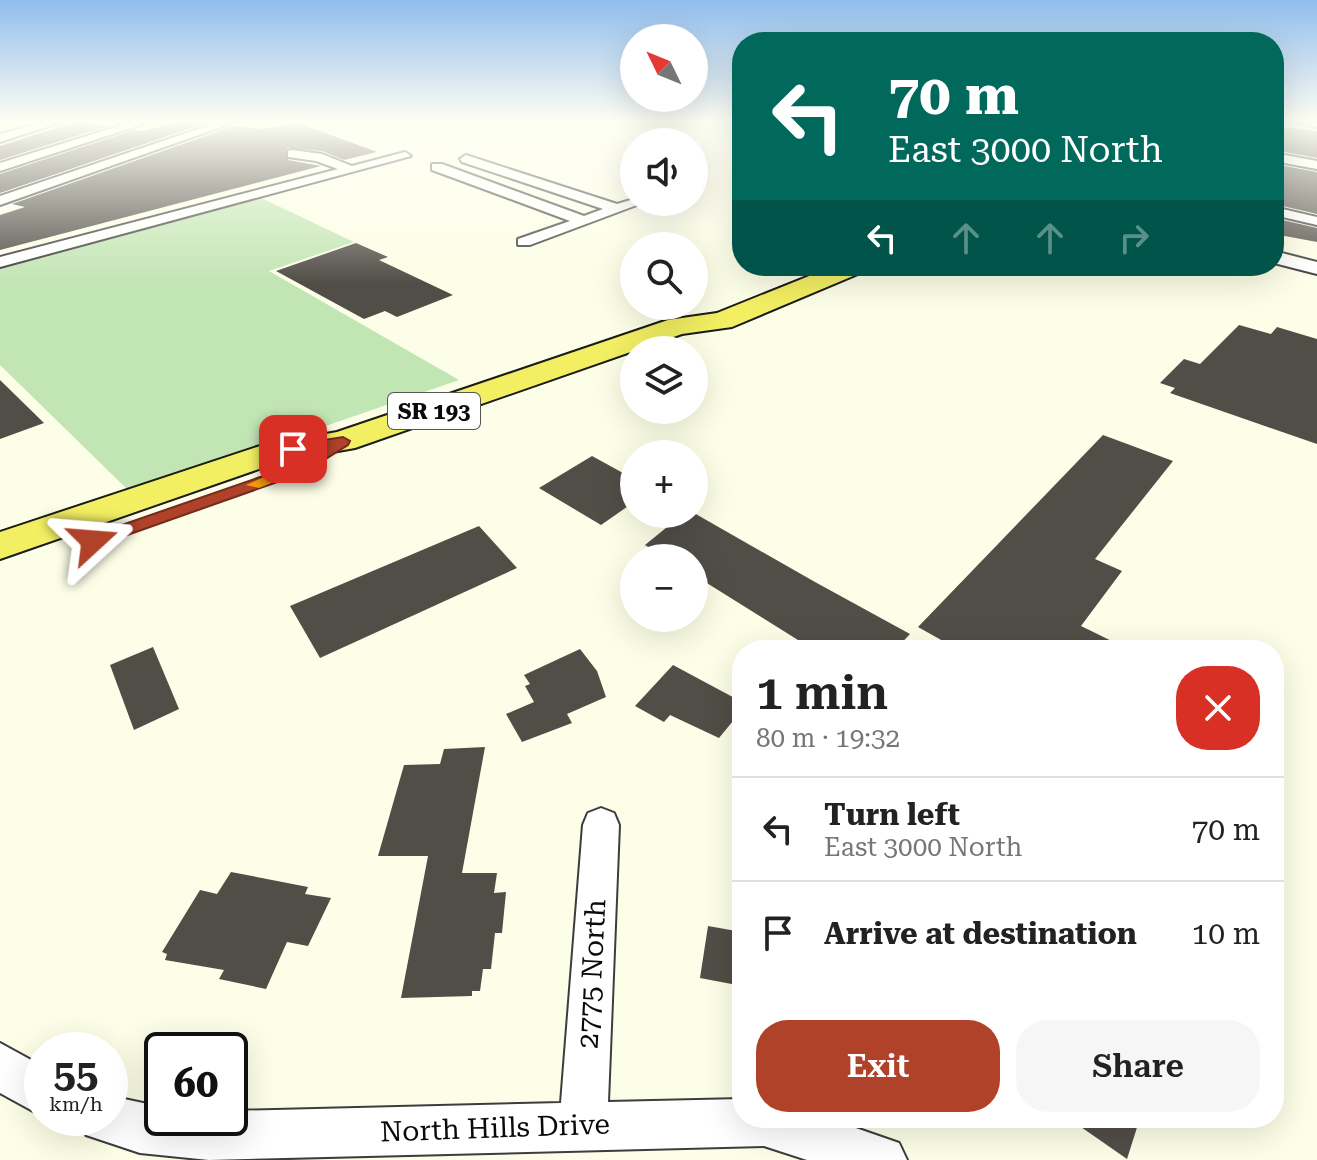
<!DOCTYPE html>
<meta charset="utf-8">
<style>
body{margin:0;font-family:"Roboto Serif",serif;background:#f6f6f6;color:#222;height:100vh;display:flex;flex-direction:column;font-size:30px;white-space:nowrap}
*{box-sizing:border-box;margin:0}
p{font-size:26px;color:#767676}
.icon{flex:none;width:44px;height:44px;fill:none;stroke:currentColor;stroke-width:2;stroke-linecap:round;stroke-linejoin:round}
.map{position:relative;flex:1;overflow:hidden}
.sheet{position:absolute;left:732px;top:640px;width:552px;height:488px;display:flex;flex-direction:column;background:#fff;border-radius:32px;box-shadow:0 8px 32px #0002}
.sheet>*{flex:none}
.banner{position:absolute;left:732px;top:32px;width:552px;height:244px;border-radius:32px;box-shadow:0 8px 32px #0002;background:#00695c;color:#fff;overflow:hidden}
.needle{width:52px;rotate:313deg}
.controls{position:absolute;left:620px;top:24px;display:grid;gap:16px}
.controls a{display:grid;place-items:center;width:88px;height:88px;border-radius:50%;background:#fff;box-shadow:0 8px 32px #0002;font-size:40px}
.speed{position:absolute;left:24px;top:1032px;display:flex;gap:16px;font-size:40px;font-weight:700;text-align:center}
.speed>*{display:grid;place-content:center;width:104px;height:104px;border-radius:50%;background:#fff;box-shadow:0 8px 32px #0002;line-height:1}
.speed small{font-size:20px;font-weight:400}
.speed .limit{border:4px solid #111;border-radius:12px;background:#fff;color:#111}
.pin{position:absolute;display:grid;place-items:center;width:68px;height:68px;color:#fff;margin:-34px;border-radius:16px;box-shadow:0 4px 12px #0006}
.me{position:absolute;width:88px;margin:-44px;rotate:71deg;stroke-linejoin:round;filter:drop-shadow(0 0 6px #0008)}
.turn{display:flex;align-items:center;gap:28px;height:168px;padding:0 24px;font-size:36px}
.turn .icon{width:104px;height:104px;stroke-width:2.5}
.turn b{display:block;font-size:56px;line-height:68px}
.lanes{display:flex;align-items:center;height:76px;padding:0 24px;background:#0003;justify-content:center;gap:40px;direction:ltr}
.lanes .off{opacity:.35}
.round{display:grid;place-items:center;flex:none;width:84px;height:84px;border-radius:32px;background:#f6f6f6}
.head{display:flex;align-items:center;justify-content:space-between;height:136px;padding:0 24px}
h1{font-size:48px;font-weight:600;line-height:60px}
.cta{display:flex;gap:16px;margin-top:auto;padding:16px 24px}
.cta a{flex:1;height:92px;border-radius:32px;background:#b1422a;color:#fff;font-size:32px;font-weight:600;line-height:92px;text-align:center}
.cta a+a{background:#f6f6f6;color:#222}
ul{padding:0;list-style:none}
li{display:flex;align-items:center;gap:24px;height:104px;padding:0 24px;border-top:2px solid #e0e0e0}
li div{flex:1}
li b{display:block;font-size:30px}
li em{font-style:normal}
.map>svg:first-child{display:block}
.green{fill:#c2e5b4}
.building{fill:#514d47}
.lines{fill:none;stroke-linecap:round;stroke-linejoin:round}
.minor-casing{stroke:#3d3d3d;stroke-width:4}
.tertiary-casing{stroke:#3d3d3d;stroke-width:4}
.primary-casing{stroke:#1b1b1b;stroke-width:4}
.minor{fill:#fff;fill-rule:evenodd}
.tertiary{fill:#fff;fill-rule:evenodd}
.primary{fill:#f2ef63;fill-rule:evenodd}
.route{fill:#b1422a;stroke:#732b1b;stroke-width:2}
.slow{fill:#f59e0b}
.labels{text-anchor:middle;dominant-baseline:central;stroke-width:8;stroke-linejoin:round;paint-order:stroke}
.shield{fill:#fff;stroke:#545454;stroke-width:2}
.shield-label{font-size:22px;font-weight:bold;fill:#0a0a0a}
.near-street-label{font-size:28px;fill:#0a0a0a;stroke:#fff}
</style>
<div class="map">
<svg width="1317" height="1160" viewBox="0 0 1317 1160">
<rect width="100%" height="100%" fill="#fdfee7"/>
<!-- green -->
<polygon class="green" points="259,197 354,242 269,271 459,380 131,493 0,365 0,268"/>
<!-- building -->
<g class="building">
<polygon points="78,121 108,126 0,160 0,146"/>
<polygon points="182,121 209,122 0,193 0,174 134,130 143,131"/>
<polygon points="298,123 377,152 344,160 322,151 287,148 288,160 321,166 0,250 0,215 25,207 12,204 234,126 260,129"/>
<polygon points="1274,126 1317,131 1317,158 1274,150"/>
<polygon points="1274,164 1317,172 1317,214 1274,204"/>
<polygon points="1274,218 1317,228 1317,242 1274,234"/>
<polygon points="356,243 388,257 379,260 453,295 397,317 385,311 364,319 276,271"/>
<polygon points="1239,325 1271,334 1277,327 1317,339 1317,444 1170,393 1175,388 1160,383 1184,359 1200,364"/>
<polygon points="0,380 44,423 0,439"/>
<polygon points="1103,435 1173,461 1095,559 1122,571 1081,626 1130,650 959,650 918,627"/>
<polygon points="592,456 634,479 634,502 601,525 539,488"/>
<polygon points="694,513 815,582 910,634 895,650 814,650 694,575 694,558 666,558 645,545 683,514"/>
<polygon points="479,526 517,568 320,658 290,606"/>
<polygon points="153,647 179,709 134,730 110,665"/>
<polygon points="580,649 597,671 606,697 567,714 572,723 522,742 506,714 534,702 525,686 530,684 524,675"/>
<polygon points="673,665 742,702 742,710 719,738 670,715 664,722 635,706"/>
<polygon points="485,747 462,873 497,873 494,893 506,892 502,933 495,933 491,969 483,969 480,991 472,991 472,996 401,998 428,856 378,856 404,765 440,764 444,749"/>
<polygon points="231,872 308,887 305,894 331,898 308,946 287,942 266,989 219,979 224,970 165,960 167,954 162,952 200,890 217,894"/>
<polygon points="708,926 742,932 742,986 700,978"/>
<polygon points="1068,1118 1140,1118 1127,1159"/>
</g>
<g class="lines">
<defs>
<g id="minor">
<polygon points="48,121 65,121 0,142 0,134"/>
<polygon points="135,121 152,121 0,171 0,163"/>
<polygon points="222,121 238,121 0,205 0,196"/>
<polygon points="1290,121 1317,121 1317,127"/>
<polygon points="292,150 322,154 352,166 405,152 411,156 0,267 0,257 338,169 316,161 288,157 288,151"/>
<polygon points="1274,153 1317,161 1317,169 1274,161"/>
<polygon points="466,155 617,204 634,199 634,202 645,202 530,245 518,245 518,239 570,221 432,170 432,164 442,164 584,216 603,209 462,162 460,159"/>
<polygon points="1274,207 1317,217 1317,225 1274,215"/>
<polygon points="601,808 614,813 619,825 608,1102 742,1099 742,1118 827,1118 899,1143 907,1160 807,1160 764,1146 209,1160 140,1153 86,1135 79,1118 110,1118 110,1096 162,1107 162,1118 230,1118 230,1111 561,1103 583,825 588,813"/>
<polygon points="0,1043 42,1066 42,1116 0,1093"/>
</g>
<polygon id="tertiary" points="1274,251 1317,262 1317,274 1274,263"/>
<polygon id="primary" points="834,266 868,266 865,271 732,327 682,334 355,448 282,461 0,559 0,532 263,445 337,432 668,320 717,313"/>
</defs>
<!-- minor casing -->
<use href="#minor" class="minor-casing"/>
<!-- tertiary casing -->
<use href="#tertiary" class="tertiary-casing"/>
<!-- primary casing -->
<use href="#primary" class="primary-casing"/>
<!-- minor -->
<use href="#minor" class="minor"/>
<!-- tertiary -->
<use href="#tertiary" class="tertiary"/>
<!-- primary -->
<use href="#primary" class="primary"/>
</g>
<!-- sky -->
<linearGradient id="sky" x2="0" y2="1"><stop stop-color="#91bdec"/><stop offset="0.43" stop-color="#fefff4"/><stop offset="1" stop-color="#fefff4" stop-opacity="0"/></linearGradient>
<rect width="1317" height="283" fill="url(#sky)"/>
<!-- route -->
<polygon class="route" points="343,437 350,441 348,445 303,473 99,545 93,547 85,541 87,537 292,466 319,450 293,454 285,449 287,446"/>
<!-- slow -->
<polygon class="slow" points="313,456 320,460 318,464 259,488 246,485"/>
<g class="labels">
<!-- shield labels -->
<rect class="shield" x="388" y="393" width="92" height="36" rx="6"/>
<g class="shield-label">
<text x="434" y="411">SR 193</text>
</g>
<!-- near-street labels -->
<g class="near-street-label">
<text transform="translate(592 974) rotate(-87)">2775 North</text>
<text transform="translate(495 1128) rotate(-2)">North Hills Drive</text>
</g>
</g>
</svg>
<div class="controls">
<a><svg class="needle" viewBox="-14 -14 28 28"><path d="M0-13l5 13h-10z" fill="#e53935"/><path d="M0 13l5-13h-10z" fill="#767676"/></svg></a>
<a><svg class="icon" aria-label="sound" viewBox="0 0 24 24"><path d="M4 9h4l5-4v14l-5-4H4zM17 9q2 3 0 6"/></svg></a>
<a><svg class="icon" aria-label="search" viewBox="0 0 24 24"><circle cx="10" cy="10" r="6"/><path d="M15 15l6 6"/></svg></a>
<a><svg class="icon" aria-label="layers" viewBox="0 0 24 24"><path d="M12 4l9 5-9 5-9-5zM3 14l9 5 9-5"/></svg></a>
<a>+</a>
<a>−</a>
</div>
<div class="speed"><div>55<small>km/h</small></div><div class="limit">60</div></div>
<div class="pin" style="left:293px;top:449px;background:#d93025"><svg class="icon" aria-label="arrive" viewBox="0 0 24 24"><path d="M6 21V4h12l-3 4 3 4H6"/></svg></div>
<svg class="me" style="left:93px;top:541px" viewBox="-20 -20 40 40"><path d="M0-17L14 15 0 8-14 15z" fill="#b1422a" stroke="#fff" stroke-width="4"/></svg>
<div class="banner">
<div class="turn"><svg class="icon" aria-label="left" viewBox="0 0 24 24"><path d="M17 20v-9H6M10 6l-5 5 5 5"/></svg><div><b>70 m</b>East 3000 North</div></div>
<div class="lanes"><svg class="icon" aria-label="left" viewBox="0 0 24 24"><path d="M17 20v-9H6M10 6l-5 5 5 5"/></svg><svg class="icon off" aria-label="ahead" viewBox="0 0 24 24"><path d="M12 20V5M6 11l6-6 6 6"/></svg><svg class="icon off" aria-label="ahead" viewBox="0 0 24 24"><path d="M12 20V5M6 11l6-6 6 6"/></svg><svg class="icon off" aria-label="right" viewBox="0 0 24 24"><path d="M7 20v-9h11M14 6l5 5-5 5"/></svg></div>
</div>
<section class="sheet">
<div class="head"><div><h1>1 min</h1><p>80 m · 19:32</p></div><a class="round" style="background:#d93025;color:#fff"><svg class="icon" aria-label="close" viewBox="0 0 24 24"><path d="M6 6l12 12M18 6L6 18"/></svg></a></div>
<ul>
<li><svg class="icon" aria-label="left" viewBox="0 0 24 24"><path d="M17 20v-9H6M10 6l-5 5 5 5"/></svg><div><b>Turn left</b><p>East 3000 North</p></div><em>70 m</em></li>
<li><svg class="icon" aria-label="arrive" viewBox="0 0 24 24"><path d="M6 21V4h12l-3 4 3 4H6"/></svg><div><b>Arrive at destination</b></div><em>10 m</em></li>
</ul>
<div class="cta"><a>Exit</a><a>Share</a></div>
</section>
</div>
